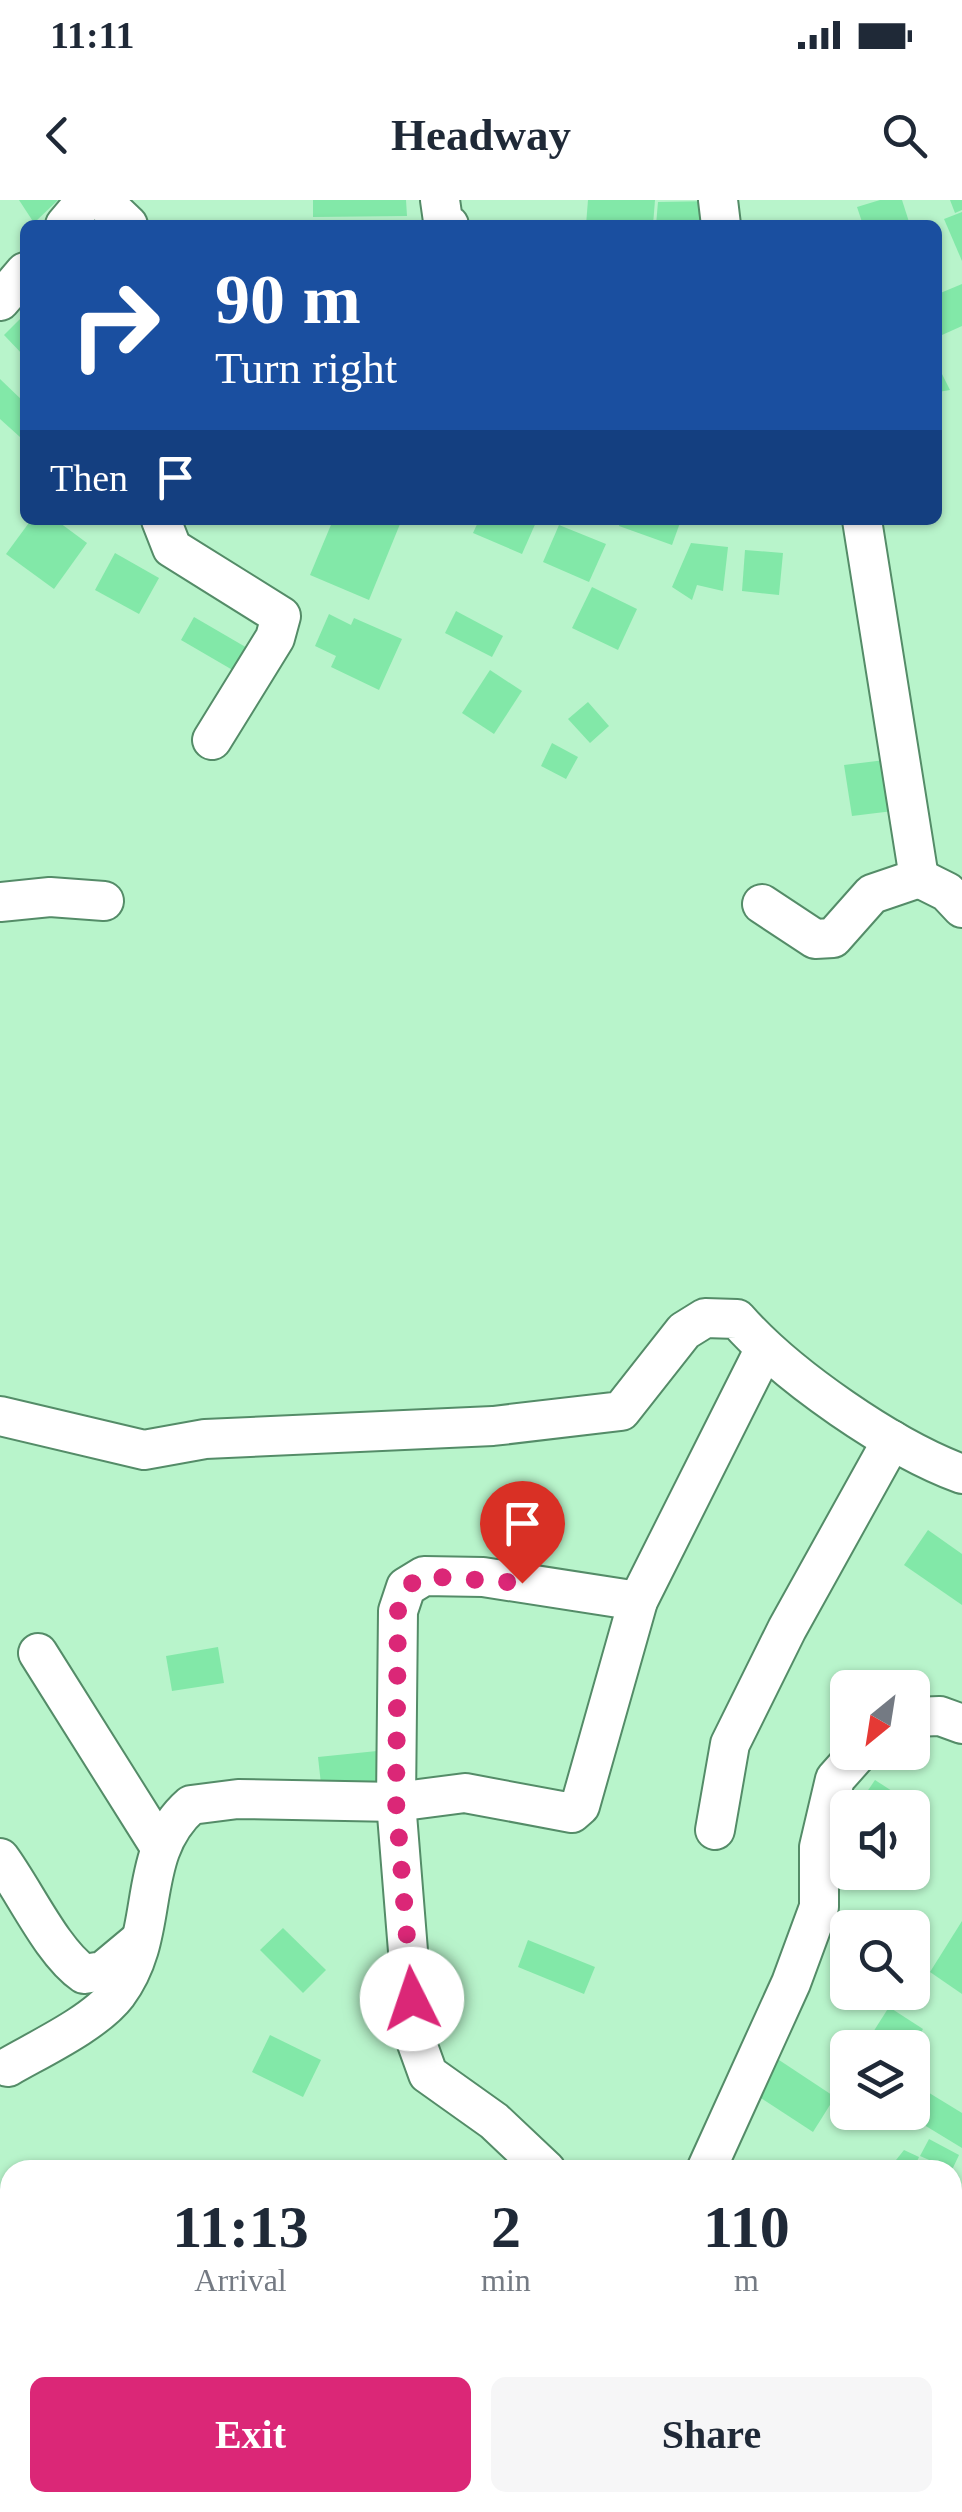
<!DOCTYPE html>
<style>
body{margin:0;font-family:Georgia,serif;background:#f6f6f7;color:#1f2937;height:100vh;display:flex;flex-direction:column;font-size:38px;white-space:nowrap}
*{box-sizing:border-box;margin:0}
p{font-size:32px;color:#747a83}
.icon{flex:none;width:55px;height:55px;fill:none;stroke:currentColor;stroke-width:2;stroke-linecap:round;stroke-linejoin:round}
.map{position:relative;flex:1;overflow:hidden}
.drawer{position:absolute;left:0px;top:1960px;width:962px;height:352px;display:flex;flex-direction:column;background:#fff;border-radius:30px 30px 0 0;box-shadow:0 2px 8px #0004}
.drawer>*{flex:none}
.banner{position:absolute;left:20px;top:20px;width:922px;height:305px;border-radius:15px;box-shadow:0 2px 8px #0004;background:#1a4fa0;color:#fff;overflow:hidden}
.needle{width:65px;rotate:210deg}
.buttons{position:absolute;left:830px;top:1470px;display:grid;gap:20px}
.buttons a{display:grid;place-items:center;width:100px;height:100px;border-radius:15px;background:#fff;box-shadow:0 2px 8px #0004;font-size:50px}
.pin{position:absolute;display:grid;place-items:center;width:85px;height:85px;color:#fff;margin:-102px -42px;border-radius:50% 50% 50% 0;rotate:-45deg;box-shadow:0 0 10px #0007}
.pin .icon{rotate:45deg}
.me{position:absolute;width:110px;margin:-55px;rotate:356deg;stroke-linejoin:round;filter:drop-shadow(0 0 8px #0008)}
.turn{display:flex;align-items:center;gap:35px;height:210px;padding:0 30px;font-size:45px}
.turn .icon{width:130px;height:130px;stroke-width:2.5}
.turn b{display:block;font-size:70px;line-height:85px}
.then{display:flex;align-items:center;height:95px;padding:0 30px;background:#0003;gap:20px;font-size:38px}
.eta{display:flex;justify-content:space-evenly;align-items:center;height:170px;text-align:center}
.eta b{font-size:60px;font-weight:800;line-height:70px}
.cta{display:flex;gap:20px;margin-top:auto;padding:20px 30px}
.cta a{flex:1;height:115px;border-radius:15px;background:#db2777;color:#fff;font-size:40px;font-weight:800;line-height:115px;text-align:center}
.cta a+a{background:#f6f6f7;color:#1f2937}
.status{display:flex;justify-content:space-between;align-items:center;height:70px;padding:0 50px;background:#fff;direction:ltr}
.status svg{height:28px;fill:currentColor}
header{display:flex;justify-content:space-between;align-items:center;height:130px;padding:0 30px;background:#fff;font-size:45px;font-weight:800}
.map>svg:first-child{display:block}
.building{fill:#82e8a8}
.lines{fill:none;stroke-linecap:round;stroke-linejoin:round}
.minor-casing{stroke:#548c68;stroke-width:42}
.secondary-casing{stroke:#548c68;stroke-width:58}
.minor{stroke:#fff;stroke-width:38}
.secondary{stroke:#fff;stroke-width:52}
.route{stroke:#db2777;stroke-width:18;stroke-dasharray:0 32.4}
</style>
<div class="status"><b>11:11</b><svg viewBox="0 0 49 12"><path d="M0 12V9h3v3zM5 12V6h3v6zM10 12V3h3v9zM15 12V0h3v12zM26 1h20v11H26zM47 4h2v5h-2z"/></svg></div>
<header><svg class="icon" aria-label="back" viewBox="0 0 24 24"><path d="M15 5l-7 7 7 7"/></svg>Headway<svg class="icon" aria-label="search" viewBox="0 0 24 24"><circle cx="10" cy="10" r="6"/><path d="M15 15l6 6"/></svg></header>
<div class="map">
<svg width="962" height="2312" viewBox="0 0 962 2312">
<rect width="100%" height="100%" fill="#b8f4cb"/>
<!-- building -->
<g class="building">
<polygon points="19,0 58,0 34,23"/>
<polygon points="313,0 406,0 407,16 313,17"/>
<polygon points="588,0 655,0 653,25 586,25"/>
<polygon points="880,0 902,0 910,25 863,25 857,7"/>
<polygon points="950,0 962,0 962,10 955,13"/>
<polygon points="714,1 714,25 656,25 658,2"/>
<polygon points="962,12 962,61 944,19"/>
<polygon points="962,84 962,126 942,135 938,94"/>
<polygon points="25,114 25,157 4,135"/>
<polygon points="938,166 950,190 938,192"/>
<polygon points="0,179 25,203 25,232 20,237 0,219"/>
<polygon points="31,320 56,320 87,343 54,389 6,354"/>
<polygon points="333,320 389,320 400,324 369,400 310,375"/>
<polygon points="479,320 537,320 522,354 473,333"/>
<polygon points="621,320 681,320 672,345 619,326"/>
<polygon points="559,325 606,344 589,382 543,362"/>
<polygon points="691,343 728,347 723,391 697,385 692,400 672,387"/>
<polygon points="745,350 783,353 779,395 742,391"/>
<polygon points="115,353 159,378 139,414 95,390"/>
<polygon points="592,387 637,409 618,450 572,428"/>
<polygon points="456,411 503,436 492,457 445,433"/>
<polygon points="329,414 351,425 354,418 402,439 379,490 331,467 336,456 315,446"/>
<polygon points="194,417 249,449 236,472 181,440"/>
<polygon points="490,470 522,491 494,534 462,513"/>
<polygon points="588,502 609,526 590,543 568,519"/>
<polygon points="552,543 578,557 566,579 541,566"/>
<polygon points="885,560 893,611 852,616 844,565"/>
<polygon points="928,1330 962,1354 962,1405 904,1365"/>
<polygon points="218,1447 224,1483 172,1491 166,1456"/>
<polygon points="377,1551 381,1588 322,1593 318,1557"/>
<polygon points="875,1580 909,1602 906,1608 856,1608"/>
<polygon points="962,1721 962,1794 930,1772"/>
<polygon points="283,1728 326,1770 303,1793 260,1750"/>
<polygon points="528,1740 595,1767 584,1794 518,1767"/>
<polygon points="889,1807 923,1829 911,1848 863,1848"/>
<polygon points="270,1835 321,1860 303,1897 252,1872"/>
<polygon points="773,1856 835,1897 813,1932 750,1891"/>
<polygon points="926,1891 962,1913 962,1948 911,1917"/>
<polygon points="929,1939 959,1955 952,1970 920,1956"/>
<polygon points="904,1950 919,1957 914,1968 918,1970 888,1970"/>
<polygon points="952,2179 962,2186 962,2238 952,2251"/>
<polygon points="10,2237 10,2290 0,2284 0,2254"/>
<polygon points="147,2302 181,2302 175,2312 161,2312"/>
<polygon points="188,2302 236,2302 240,2305 236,2312 182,2312"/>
<polygon points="359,2302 446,2302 448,2304 442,2312 373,2312"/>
<polygon points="455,2302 476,2302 468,2312"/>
<polygon points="893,2302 921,2302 935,2312 886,2312"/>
</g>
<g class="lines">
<defs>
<g id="minor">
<polyline points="102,0 128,25"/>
<polyline points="440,0 443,21 449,25"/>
<polyline points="718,0 721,25"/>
<polyline points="65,25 86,0"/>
<polyline points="0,101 25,72"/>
<polyline points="161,320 172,348 281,416 275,438 212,540"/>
<polyline points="919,678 947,692 962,708"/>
<polyline points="0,702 50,697 104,701"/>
<polyline points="762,704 815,739 833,738 872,694 919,678 862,320"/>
<path d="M0 1216 144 1250 205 1239 493 1226 621 1211 684 1131 705 1118 737 1119C787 1176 891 1248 962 1274"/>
<polyline points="38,1453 158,1644"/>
<polyline points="912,1517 940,1516 962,1524"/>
<polyline points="715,1630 730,1544 787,1429 892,1240"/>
<path d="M0 1658C25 1692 52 1752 84 1774L103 1771 139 1741"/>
<path d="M8 1867C39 1849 95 1823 117 1794 163 1733 133 1656 191 1605L238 1599 396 1602 465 1593 572 1613 580 1606 638 1401 764 1150"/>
<polyline points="546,1970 494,1921 428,1874 415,1838 396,1602 398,1411 406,1387 424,1376 483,1377 638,1401"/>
<polyline points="706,1970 791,1783 819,1707 819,1647 835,1579 859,1552"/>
<polyline points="936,2302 951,2312"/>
<polyline points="335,2312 342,2302"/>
<polyline points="865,2312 873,2302"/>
</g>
<g id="secondary">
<polyline points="0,2210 10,2217"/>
<polyline points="127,2302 141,2312"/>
</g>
</defs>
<!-- minor casing -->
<use href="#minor" class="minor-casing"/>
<!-- secondary casing -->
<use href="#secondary" class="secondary-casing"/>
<!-- minor -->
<use href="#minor" class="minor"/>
<!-- secondary -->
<use href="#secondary" class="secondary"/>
</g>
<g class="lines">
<!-- route -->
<polyline class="route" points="412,1799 396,1602 398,1411 406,1387 424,1376 522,1383"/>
</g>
</svg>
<div class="buttons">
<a><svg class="needle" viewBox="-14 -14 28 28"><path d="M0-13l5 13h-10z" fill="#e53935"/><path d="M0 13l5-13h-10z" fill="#747a83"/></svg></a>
<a><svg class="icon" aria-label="sound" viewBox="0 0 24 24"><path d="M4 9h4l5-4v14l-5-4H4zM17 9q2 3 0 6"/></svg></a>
<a><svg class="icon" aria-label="search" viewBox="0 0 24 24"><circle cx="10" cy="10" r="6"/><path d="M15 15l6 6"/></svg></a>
<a><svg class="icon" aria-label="layers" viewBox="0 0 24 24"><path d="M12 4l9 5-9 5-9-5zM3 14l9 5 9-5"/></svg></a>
</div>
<div class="pin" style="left:522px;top:1383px;background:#d93025"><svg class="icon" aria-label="arrive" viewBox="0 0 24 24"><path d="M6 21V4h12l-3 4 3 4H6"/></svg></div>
<svg class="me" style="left:412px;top:1799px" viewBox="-20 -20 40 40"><circle r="19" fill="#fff"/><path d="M0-13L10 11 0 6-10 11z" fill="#db2777"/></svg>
<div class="banner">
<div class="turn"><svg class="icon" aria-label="right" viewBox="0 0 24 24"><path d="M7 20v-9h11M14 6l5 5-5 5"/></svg><div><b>90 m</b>Turn right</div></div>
<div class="then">Then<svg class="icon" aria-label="arrive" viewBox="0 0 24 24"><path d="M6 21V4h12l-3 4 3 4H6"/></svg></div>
</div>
<section class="drawer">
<div class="eta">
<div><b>11:13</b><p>Arrival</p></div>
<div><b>2</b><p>min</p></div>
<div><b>110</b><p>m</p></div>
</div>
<div class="cta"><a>Exit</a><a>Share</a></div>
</section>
</div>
